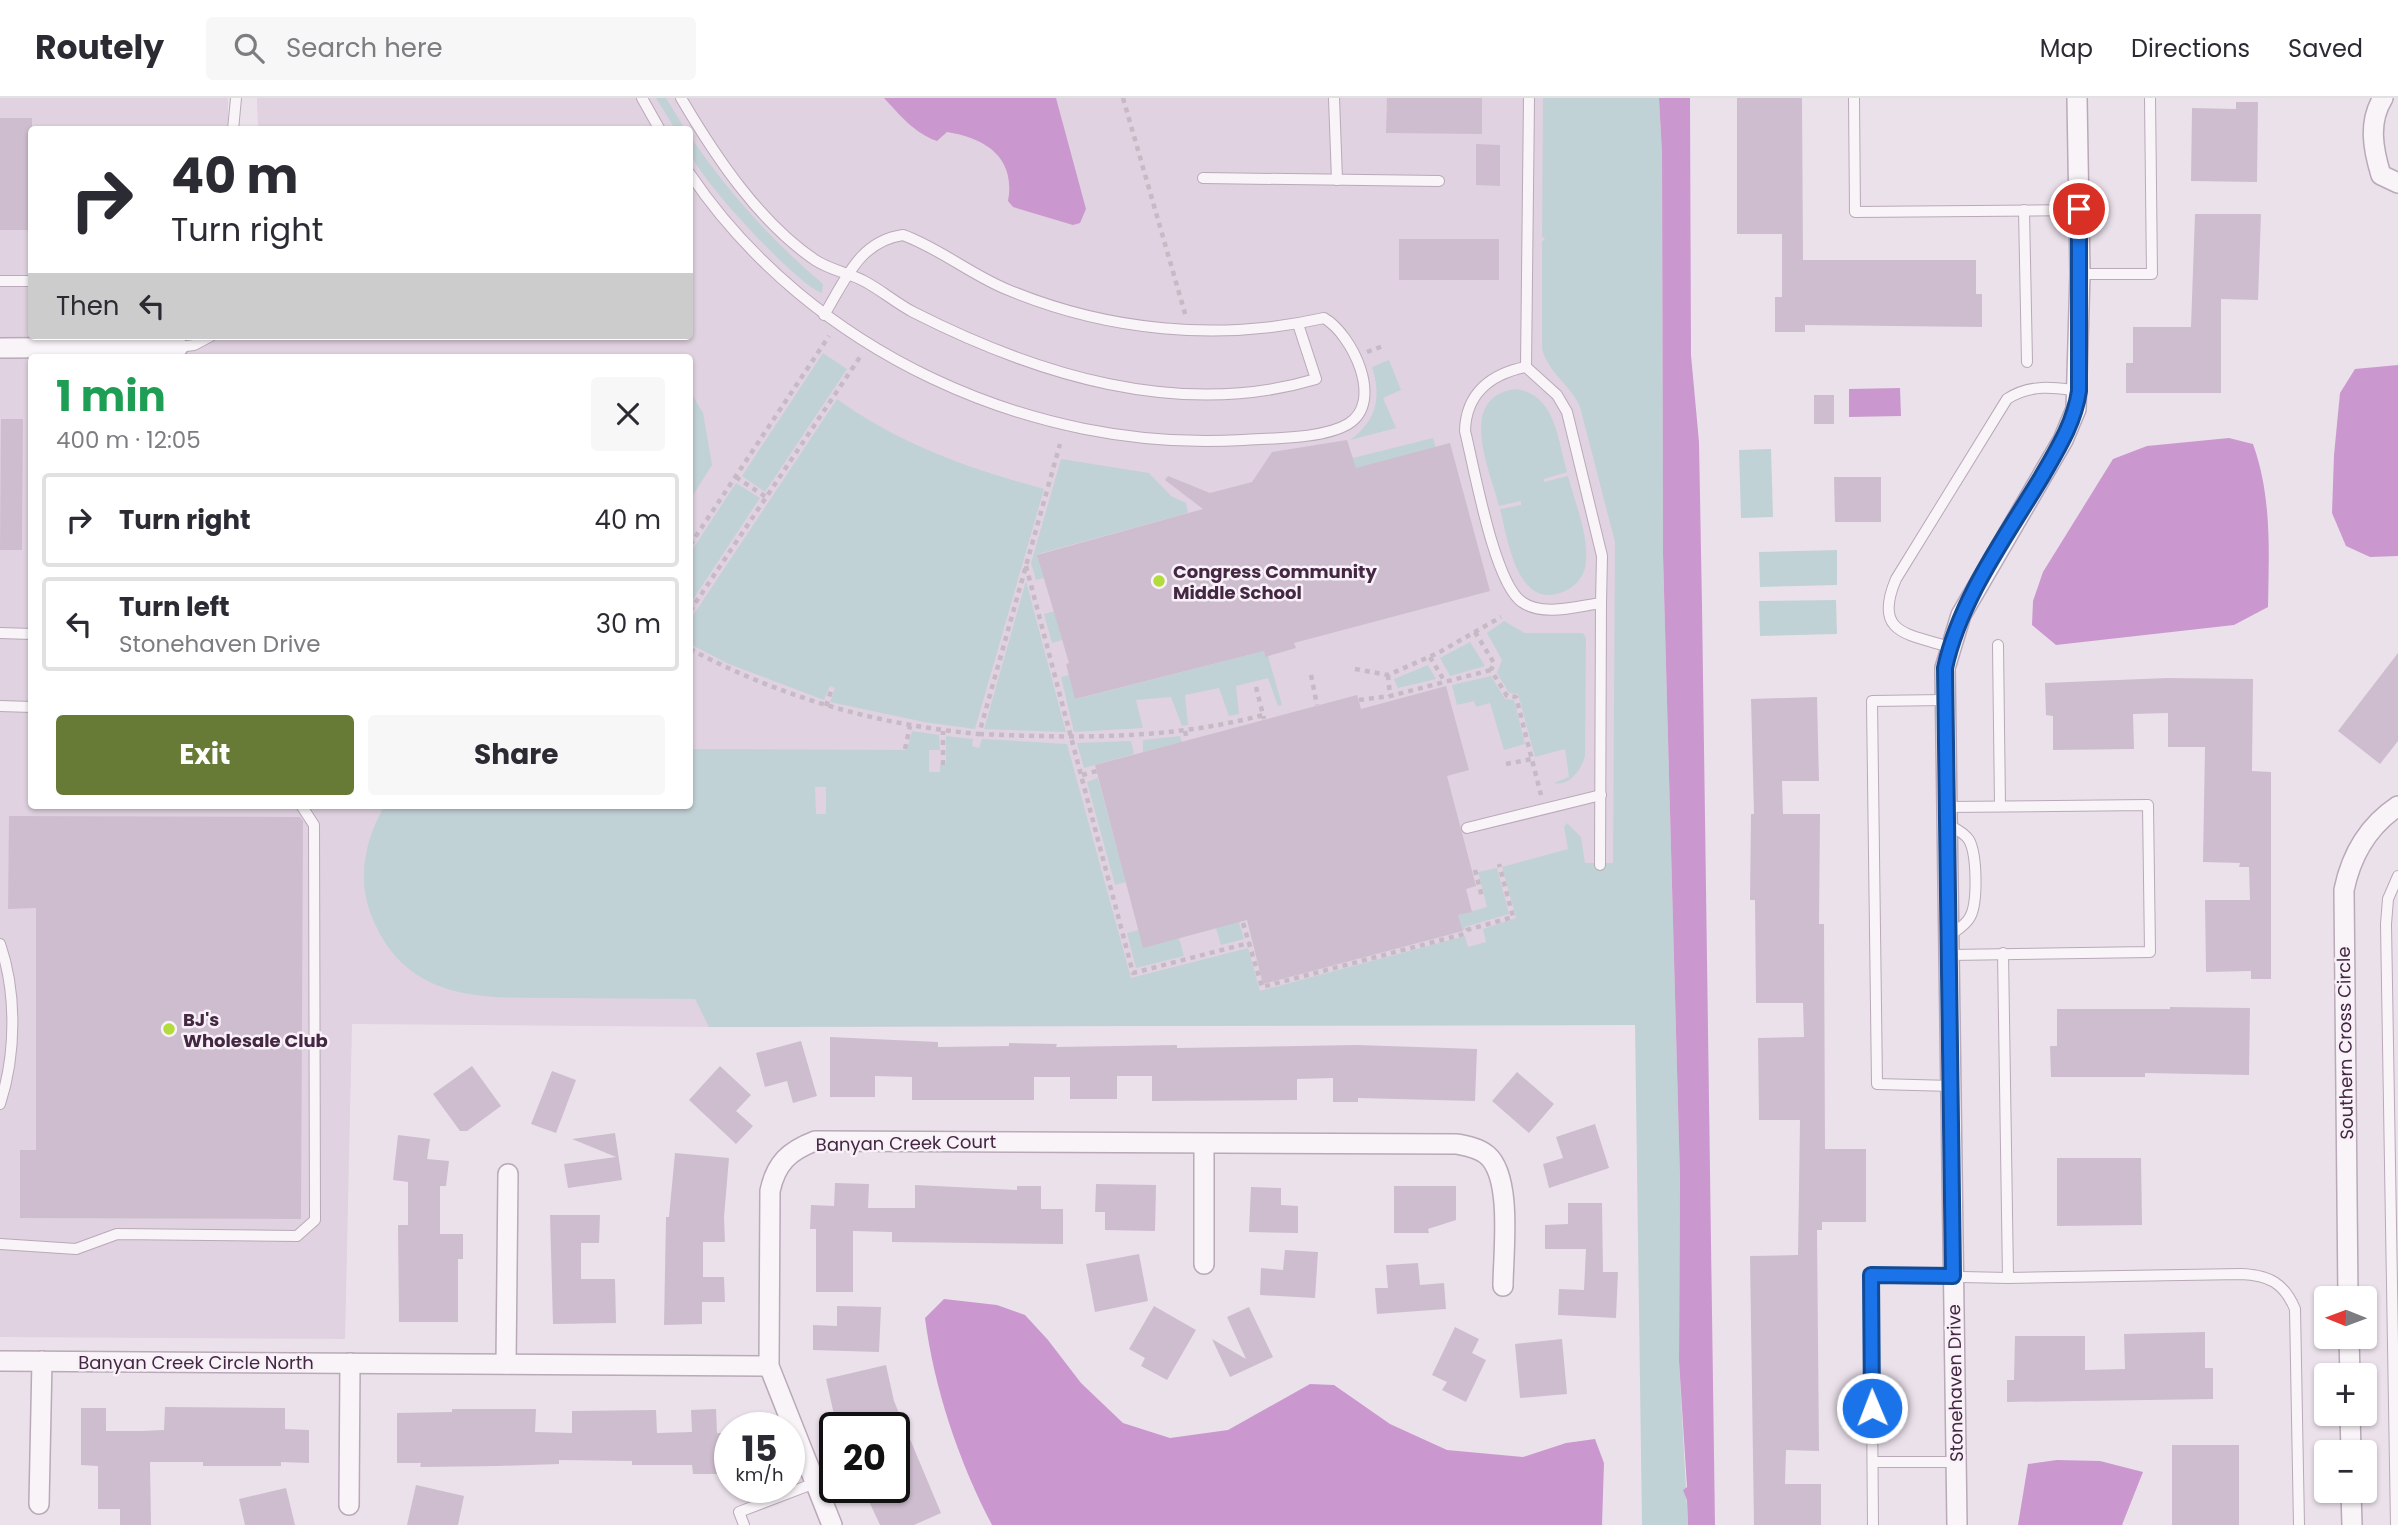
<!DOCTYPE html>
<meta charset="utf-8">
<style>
body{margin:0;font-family:Poppins,sans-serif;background:#f7f7f7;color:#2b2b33;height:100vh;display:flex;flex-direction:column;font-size:26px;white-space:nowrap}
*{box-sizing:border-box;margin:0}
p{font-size:23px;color:#7c7c81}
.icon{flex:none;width:38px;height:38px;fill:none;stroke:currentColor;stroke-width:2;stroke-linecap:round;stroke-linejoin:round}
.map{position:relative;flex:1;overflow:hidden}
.drawer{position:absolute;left:28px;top:256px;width:665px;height:455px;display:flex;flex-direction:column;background:#fff;border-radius:7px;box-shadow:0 2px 5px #0004}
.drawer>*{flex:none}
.top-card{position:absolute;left:28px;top:28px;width:665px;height:214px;border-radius:7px;box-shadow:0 2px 5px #0004;background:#fff;color:#2b2b33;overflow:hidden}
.needle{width:46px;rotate:271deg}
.controls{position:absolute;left:2314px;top:1188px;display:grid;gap:14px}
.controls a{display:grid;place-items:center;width:63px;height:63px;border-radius:7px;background:#fff;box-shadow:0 2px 5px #0004;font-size:35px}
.speed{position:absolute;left:714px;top:1314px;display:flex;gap:14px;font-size:35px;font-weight:700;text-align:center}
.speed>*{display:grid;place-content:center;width:91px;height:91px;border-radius:50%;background:#fff;box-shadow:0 2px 5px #0004;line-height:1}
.speed small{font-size:18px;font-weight:400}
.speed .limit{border:4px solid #111;border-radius:10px;background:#fff;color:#111}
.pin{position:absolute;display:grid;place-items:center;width:60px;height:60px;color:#fff;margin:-30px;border:4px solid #fff;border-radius:50%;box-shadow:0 2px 7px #0007}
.me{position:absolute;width:77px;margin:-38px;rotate:359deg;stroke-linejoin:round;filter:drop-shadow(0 0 5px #0008)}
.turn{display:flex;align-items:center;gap:24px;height:147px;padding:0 28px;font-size:32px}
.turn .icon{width:91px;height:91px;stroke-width:2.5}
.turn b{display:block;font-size:49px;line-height:60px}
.then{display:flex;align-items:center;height:66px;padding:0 28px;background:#0003;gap:14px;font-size:26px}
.round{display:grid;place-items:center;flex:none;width:74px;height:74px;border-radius:7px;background:#f7f7f7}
.headline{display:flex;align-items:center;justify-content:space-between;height:119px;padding:0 28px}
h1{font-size:42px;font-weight:700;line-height:52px;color:#1e9e55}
.button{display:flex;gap:14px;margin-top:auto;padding:14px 28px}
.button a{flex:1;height:80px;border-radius:7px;background:#687b36;color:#fff;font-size:28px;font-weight:700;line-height:80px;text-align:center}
.button a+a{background:#f7f7f7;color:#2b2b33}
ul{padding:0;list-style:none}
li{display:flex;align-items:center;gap:21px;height:94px;margin:0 14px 10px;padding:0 14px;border:4px solid #e1e1e2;border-radius:7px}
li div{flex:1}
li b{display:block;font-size:26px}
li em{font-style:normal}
header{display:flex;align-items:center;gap:42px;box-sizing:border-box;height:98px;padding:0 35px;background:#fff;border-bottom:2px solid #e1e1e2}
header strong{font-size:33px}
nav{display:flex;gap:38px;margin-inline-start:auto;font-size:24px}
.search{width:490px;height:63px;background:#f7f7f7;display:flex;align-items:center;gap:18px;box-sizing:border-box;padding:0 24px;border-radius:7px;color:#7c7c81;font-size:26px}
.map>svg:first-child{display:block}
.built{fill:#e0d2e0;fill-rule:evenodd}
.green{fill:#c1d2d6;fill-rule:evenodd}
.water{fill:#ca98ce}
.building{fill:#cebdce}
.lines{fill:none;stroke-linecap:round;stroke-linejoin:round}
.service-casing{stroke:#b9a9b9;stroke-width:12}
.minor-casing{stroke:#b9a9b9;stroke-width:22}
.path{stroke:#c6bbc5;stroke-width:4.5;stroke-dasharray:5 5;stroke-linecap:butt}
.service{stroke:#f9f4f8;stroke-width:10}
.minor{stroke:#f9f4f8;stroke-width:19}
.route-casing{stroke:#114b97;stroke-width:18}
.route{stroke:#1a73e8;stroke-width:12}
.poi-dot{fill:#b2dc3a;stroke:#f8f1f8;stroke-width:2.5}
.labels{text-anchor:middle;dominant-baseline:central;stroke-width:5;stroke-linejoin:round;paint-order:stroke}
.poi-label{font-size:18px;font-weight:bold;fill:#442743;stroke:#f8f1f8;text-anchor:start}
.street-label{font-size:18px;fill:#442743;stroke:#f8f1f8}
</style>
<header>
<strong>Routely</strong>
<div class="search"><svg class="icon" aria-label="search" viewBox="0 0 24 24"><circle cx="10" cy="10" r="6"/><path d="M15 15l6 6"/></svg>Search here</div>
<nav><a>Map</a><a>Directions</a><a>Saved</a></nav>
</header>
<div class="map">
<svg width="2398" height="1427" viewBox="0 0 2398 1427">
<rect width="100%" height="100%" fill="#ebe1eb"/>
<!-- built -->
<path class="built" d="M0 0H228V31L32 32V238H690V32L258 31 257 0H1621L1635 927 709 929 352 926 345 1241 0 1239ZM32 259H690V707H32Z"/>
<!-- green -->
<g class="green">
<polygon points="656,0 666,0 685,31 675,31"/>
<path d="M1543 0H1659L1662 56 1663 457 1680 1081 1679 1263 1688 1427H1642L1635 927 709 929 695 901C651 901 607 900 562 900 481 900 404 905 370 814 357 778 366 739 385 707H690V651L907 652 912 633 939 637 940 652H929V674H940V667L946 666V638L973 641 972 648 979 650 982 641 1067 646 1131 880 1248 850 1260 893 1465 838 1468 849 1486 844 1483 831 1516 820 1502 769 1568 751 1564 729 1567 725 1581 739 1585 765H1613L1615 444 1580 309C1570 286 1547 274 1542 250V144L1545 140 1542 139ZM815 689H826V716H816Z"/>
<path d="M690 38C728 94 771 142 823 186L822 195C798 188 697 79 690 54 688 50 690 42 690 38Z"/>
<polygon points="823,255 847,271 765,394 742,378"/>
<path d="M1389 262 1401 292 1383 300 1396 330 1350 342C1376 323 1382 300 1372 269Z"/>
<path d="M1515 291C1555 295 1558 342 1567 374L1544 381V384L1568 378C1575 405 1588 435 1586 462 1586 475 1578 487 1567 492 1517 517 1508 441 1500 411L1521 407V403L1499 408C1490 372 1456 300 1515 291Z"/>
<polygon points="690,293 703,315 712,367 690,402"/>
<path d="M837 301C899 346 970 371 1044 391L975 631 924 624 830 604 835 590 830 588 824 602 729 566 690 546V522Z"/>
<polygon points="1433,340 1436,351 1282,390 1321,368"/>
<polygon points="1771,351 1773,419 1741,420 1739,352"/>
<polygon points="1061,361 1149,375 1171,398 1186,405 1188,415 1038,456 1044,480 1036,482 1031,465"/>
<polygon points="736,385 760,400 690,506 690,455"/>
<polygon points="1837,452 1837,487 1760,489 1759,454"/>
<polygon points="1026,483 1066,634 984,631"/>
<polygon points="1836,502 1837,536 1760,538 1759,503"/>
<polygon points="1055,513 1062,542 1052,545 1044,516"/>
<path d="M1504 523 1525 535H1583L1586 540 1585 658C1581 673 1569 688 1554 685L1569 679 1565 651 1535 659 1518 596 1509 595 1497 575 1502 562 1487 535Z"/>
<polygon points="1470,544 1485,568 1450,578 1440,560"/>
<polygon points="1264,553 1265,558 1268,558 1282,607 1278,608 1268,580 1236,588 1239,616 1229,618 1219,590 1185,597 1188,627 1182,628 1171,599 1136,602 1143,630 1074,634 1061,579 1069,577 1076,601"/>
<polygon points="1428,567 1436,581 1398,590 1394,581"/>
<polygon points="1491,578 1505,601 1514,602 1525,646 1504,652 1490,605 1476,609 1474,603 1457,607 1452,587"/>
<polygon points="1180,638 1182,644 1143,654 1143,642"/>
<polygon points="1131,643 1134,656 1084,670 1077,645"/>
<polygon points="1098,680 1126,784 1115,787 1087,684"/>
<polygon points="1497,770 1509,816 1465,829 1463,833 1458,817 1487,809 1478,774"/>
<polygon points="1239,824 1244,841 1221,847 1216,830"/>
<polygon points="1139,832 1179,840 1184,858 1136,870 1127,835"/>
</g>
<!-- water -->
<g class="water">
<path d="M884 0H1056L1086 111 1080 125 1073 127 1013 109 1008 103C1016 60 986 40 947 34L937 43C914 35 900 17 884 0Z"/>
<polygon points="1659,0 1690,0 1691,257 1699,344 1702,507 1715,1427 1688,1427 1687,1402 1683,1392 1687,1389 1679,1263 1680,1081 1663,457 1662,56"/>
<polygon points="2398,267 2398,458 2370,459 2346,448 2332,415 2334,357 2340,295 2355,271"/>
<polygon points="1900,290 1901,318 1849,319 1849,291"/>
<path d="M2229 340 2253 346C2272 399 2269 453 2268 509L2234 527 2056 547 2032 527 2033 503 2043 474 2113 361 2147 348Z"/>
<path d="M944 1201 997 1207 1025 1217 1048 1242 1081 1285 1123 1325 1170 1340 1228 1332 1310 1286 1334 1287 1390 1326 1447 1352 1523 1359 1566 1345 1595 1341 1604 1365 1602 1427H992C959 1364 934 1290 925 1220Z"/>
<polygon points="2057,1362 2100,1363 2143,1374 2122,1427 2018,1427 2028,1366"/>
</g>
<!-- building -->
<g class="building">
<polygon points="1387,0 1482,0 1482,36 1386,35"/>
<polygon points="1737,0 1802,0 1803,162 1976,162 1976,196 1982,196 1982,229 1805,227 1805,234 1775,234 1775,199 1782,199 1782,136 1737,136"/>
<polygon points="2236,4 2258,4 2257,84 2191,83 2192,10 2236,11"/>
<rect x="0" y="20" width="32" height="112"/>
<polygon points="1476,46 1500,47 1500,88 1476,87"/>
<polygon points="2195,116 2261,116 2258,202 2221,201 2221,295 2126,295 2126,265 2133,265 2133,229 2191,229"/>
<rect x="1399" y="141" width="100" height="41"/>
<rect x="1814" y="297" width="20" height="29"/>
<polygon points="1,321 23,321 22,452 0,452"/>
<polygon points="1347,342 1356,370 1450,345 1490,493 1294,545 1296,550 1265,559 1264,553 1075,601 1066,566 1069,565 1037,457 1203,411 1165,382 1168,378 1210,395 1252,384 1272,354"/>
<polygon points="1834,379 1881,379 1881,424 1835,424"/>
<polygon points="2398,555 2398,643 2380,666 2338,633"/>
<polygon points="2167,580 2253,581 2252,673 2271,674 2271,881 2251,881 2251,873 2206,874 2205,802 2250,802 2249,769 2239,769 2240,765 2203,764 2205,649 2168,649 2168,615 2133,616 2134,651 2053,652 2053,618 2046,617 2045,585"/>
<polygon points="1446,588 1469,672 1447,678 1476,788 1466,791 1472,814 1458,817 1463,833 1263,886 1247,822 1143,850 1095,667 1357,597 1361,611"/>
<polygon points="1817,599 1819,683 1782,683 1783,716 1820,716 1819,826 1824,826 1825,1051 1866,1051 1866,1124 1822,1124 1822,1132 1817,1132 1819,1353 1786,1352 1785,1386 1821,1386 1821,1427 1754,1427 1750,1158 1798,1157 1800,1022 1759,1022 1758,940 1804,939 1803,905 1756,905 1755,802 1750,802 1751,716 1754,716 1751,601"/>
<polygon points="9,718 300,719 303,723 301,1121 20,1120 20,1052 36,1052 36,810 8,811"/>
<polygon points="2170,909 2250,910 2249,977 2145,975 2145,979 2051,979 2050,948 2057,948 2057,911 2170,911"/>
<polygon points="830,939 938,944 938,949 1009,948 1009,945 1057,946 1056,949 1177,947 1177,950 1357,947 1477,951 1475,1003 1358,1000 1358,1004 1333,1004 1333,980 1297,981 1297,1002 1152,1003 1152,978 1117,978 1117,1001 1070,1001 1070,979 1034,979 1034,1002 912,1002 912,979 875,978 875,999 830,999"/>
<polygon points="801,943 817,998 793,1005 787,983 765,989 756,955"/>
<polygon points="472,968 501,1008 467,1033 460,1033 433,996"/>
<polygon points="720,968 751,997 736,1013 753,1028 736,1046 689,1002"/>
<polygon points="552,973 576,982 556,1035 531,1026"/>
<polygon points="1517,974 1554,1006 1529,1035 1492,1003"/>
<polygon points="1595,1026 1609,1070 1549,1090 1543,1066 1563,1060 1556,1039"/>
<polygon points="615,1035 622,1082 568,1090 564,1066 616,1059 572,1041"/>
<polygon points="398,1037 430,1041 427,1061 449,1063 446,1088 440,1088 440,1136 463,1136 463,1161 458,1161 458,1224 399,1224 398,1127 408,1127 408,1084 393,1082"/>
<polygon points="675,1055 729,1060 724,1119 725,1144 703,1144 703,1179 724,1179 725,1204 702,1204 702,1226 664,1227 666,1119 669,1119"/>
<polygon points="2057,1060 2141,1060 2142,1127 2057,1128"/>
<polygon points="835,1085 869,1086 868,1110 915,1110 915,1087 1017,1092 1017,1088 1041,1088 1041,1111 1063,1111 1063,1146 892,1144 892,1134 853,1133 853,1194 816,1194 816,1131 810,1131 811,1107 834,1108"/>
<polygon points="1096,1086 1156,1087 1155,1133 1105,1132 1105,1114 1095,1114"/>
<polygon points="1394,1088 1456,1088 1456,1122 1428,1131 1429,1135 1394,1135"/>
<polygon points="1251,1089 1281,1090 1281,1107 1298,1108 1298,1135 1249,1134"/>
<polygon points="1568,1105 1602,1105 1603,1174 1618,1174 1616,1220 1558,1217 1559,1191 1584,1192 1586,1151 1545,1151 1545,1127 1568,1126"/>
<polygon points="550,1117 600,1117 599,1145 581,1145 581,1181 615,1181 616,1225 553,1226"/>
<polygon points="1285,1152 1318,1154 1315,1200 1260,1197 1261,1170 1283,1172"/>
<polygon points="1139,1156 1148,1203 1095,1214 1086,1166"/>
<polygon points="1418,1165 1420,1187 1444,1185 1446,1211 1377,1216 1375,1190 1388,1190 1386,1167"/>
<polygon points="837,1208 881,1209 879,1254 813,1252 813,1227 837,1228"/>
<polygon points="1154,1208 1196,1232 1167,1282 1141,1268 1145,1260 1129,1251"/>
<polygon points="1249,1209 1273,1259 1230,1279 1212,1241 1246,1261 1227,1219"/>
<polygon points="1455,1229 1479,1241 1472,1255 1486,1262 1466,1304 1442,1292 1447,1284 1432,1277"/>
<polygon points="2205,1234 2205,1270 2213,1270 2213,1301 2007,1304 2007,1282 2014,1282 2015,1238 2085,1238 2085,1272 2125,1271 2124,1236"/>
<polygon points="1562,1241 1567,1296 1520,1300 1515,1246"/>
<polygon points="886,1267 894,1303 941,1415 914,1427 880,1427 867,1399 894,1390 894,1330 837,1330 826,1281"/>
<polygon points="165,1309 285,1310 285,1331 309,1332 309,1365 281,1364 281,1368 203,1368 203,1364 150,1364 151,1427 120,1427 120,1411 98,1411 98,1368 81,1367 81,1310 106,1310 106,1333 142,1333 164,1332"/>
<polygon points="452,1311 536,1311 535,1334 572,1335 572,1313 656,1312 657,1335 692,1334 691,1312 716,1311 717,1335 730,1335 730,1376 693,1376 692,1367 632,1367 632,1363 559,1362 559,1366 498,1368 420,1369 421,1365 397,1365 397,1315 452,1314"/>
<rect x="2172" y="1347" width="67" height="80"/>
<polygon points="416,1387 464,1398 458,1427 407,1427"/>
<polygon points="286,1390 295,1427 245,1427 239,1401"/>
</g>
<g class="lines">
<defs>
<g id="service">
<polyline points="642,0 660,32"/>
<path d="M681 0C715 58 759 124 815 162 830 172 849 175 864 183 881 192 896 205 913 214 1035 276 1179 322 1316 281L1298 226"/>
<polyline points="1334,0 1337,82"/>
<polyline points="1854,0 1855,114 2079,112"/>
<polyline points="233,32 236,0"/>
<path d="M690 76C810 253 1031 355 1243 342 1272 340 1323 341 1348 326 1385 304 1352 236 1324 220 1218 244 1106 233 1006 191 970 176 939 150 903 137 859 143 845 183 824 217"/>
<polyline points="1203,80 1439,83"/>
<polyline points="2024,112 2027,264"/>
<polyline points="2080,176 2152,176 2150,0"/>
<polyline points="0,183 32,183"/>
<polyline points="177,259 178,249 194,247 211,238"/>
<path d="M1526 269 1557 297 1567 314 1602 458 1601 505C1578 508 1543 519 1522 504 1494 485 1474 369 1465 333 1466 295 1491 276 1526 269Z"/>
<polyline points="1526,269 1529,0"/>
<polyline points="0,535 32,536"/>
<polyline points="1998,547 2000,708"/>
<path d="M1950 549C1906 536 1873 535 1896 481L2007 301C2030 286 2053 289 2079 293"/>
<polyline points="1944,602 1872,603 1877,986 1952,988"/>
<polyline points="0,608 32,609"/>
<polyline points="1947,709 2148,707 2150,854 1950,857"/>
<path d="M1947 726C1954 730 1964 734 1969 742 1977 756 1978 805 1970 819 1966 827 1957 832 1950 837"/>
<polyline points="1467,730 1601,697"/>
<polyline points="1600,767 1601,505"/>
<path d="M0 846C17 895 16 957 0 1006"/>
<path d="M2003 855 2008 1180 2241 1176C2269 1177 2284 1185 2295 1211L2299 1427"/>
<polyline points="0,1146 76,1151 117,1136 297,1138 315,1122 314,727 301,707"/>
<polyline points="1873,1364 1956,1364"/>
<polyline points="744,1427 739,1414 815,1385"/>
<polyline points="1873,1427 1871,1177 2008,1180"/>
<polyline points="2396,1427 2386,826 2388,801 2398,778"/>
</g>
<g id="minor">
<path d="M2383 0C2368 24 2373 51 2381 77L2398 85"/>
<polyline points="0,250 178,249"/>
<polyline points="1204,1166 1204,1046"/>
<path d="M2348 1200 2344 792C2351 758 2368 728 2398 708"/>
<polyline points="2349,1239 2350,1278"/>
<polyline points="0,1263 769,1268"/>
<polyline points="506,1266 508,1076"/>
<polyline points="2350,1316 2351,1354"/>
<polyline points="2351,1393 2352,1427"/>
<polyline points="39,1406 42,1263"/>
<polyline points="349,1407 350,1265"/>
<path d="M832 1427 769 1268 770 1093C776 1065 789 1053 815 1043L1457 1046C1467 1048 1479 1050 1487 1057 1513 1079 1503 1156 1503 1188"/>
<polyline points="1957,1427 1945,570 1961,517 2063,342 2076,311 2080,176 2077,0"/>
</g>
</defs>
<!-- service casing -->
<use href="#service" class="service-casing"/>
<!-- minor casing -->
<use href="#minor" class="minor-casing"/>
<!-- path -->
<g class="path">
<polyline points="1123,0 1186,219"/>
<polyline points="1367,254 1383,248"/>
<polyline points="736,379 766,399"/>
<polyline points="690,447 829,238"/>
<polyline points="1026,468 1133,875 1249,845"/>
<polyline points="690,513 860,259"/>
<polyline points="1475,534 1494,565 1491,572 1507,598 1516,599 1541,697"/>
<path d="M690 551C780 599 877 627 979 636L1060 346"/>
<polyline points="1430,559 1445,584"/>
<polyline points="1355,571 1388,577 1438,555 1501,519"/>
<polyline points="1311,577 1317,607"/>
<polyline points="1388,577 1390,598"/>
<polyline points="1256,589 1264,621"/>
<polyline points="1359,602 1390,598 1491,572"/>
<polyline points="826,608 832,590"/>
<polyline points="1185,633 1187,642"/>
<path d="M979 636C1075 640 1169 642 1263 617"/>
<polyline points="905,651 910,628"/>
<polyline points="1506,666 1532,661"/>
<polyline points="943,667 943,633"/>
<polyline points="1082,677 1097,673"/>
<polyline points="1475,772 1482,799"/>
<polyline points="1243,825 1262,889 1464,836 1467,832 1513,819 1499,766"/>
</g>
<!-- service -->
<use href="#service" class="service"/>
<!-- minor -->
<use href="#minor" class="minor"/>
</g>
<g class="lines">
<defs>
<path id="route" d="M1872 1310 1871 1177 1953 1178 1945 570C1960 501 2005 440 2041 380 2057 352 2074 326 2079 293V111"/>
</defs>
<!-- route casing -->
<use href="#route" class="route-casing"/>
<!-- route -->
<use href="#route" class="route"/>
</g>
<!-- markers -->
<g class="poi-dot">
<circle cx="1159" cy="483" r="7"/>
<circle cx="169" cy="931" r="7"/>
</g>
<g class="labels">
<!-- poi labels -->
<g class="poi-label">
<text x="1173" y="473">Congress Community<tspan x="1173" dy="21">Middle School</tspan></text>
<text x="183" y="921">BJ's<tspan x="183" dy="21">Wholesale Club</tspan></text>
</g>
<!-- street labels -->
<g class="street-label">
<text transform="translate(2345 945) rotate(-91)">Southern Cross Circle</text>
<text transform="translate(906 1045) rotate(-1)">Banyan Creek Court</text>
<text x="196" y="1264">Banyan Creek Circle North</text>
<text transform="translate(1955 1285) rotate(-91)">Stonehaven Drive</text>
</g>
</g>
</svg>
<div class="controls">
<a><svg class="needle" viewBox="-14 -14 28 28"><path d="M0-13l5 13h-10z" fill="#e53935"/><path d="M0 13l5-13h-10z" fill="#7c7c81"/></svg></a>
<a>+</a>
<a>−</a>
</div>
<div class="speed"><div>15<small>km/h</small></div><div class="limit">20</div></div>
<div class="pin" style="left:2079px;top:111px;background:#d93025"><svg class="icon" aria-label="arrive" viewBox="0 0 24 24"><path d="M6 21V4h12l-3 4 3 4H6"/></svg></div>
<svg class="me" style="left:1872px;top:1310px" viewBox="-20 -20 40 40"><circle r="17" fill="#1a73e8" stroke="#fff" stroke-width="3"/><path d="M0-11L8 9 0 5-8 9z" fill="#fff"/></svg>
<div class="top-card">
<div class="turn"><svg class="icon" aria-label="right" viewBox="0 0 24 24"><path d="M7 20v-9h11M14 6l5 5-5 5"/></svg><div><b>40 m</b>Turn right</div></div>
<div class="then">Then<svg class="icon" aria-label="left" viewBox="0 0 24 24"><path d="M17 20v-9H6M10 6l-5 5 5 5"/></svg></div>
</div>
<section class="drawer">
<div class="headline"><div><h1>1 min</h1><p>400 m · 12:05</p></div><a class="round"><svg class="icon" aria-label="close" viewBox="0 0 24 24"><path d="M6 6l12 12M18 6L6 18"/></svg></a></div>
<ul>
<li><svg class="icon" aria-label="right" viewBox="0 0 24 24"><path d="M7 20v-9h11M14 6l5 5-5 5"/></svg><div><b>Turn right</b></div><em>40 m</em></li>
<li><svg class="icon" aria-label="left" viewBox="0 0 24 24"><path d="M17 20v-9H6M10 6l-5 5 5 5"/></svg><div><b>Turn left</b><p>Stonehaven Drive</p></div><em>30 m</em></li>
</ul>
<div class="button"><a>Exit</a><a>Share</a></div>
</section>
</div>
